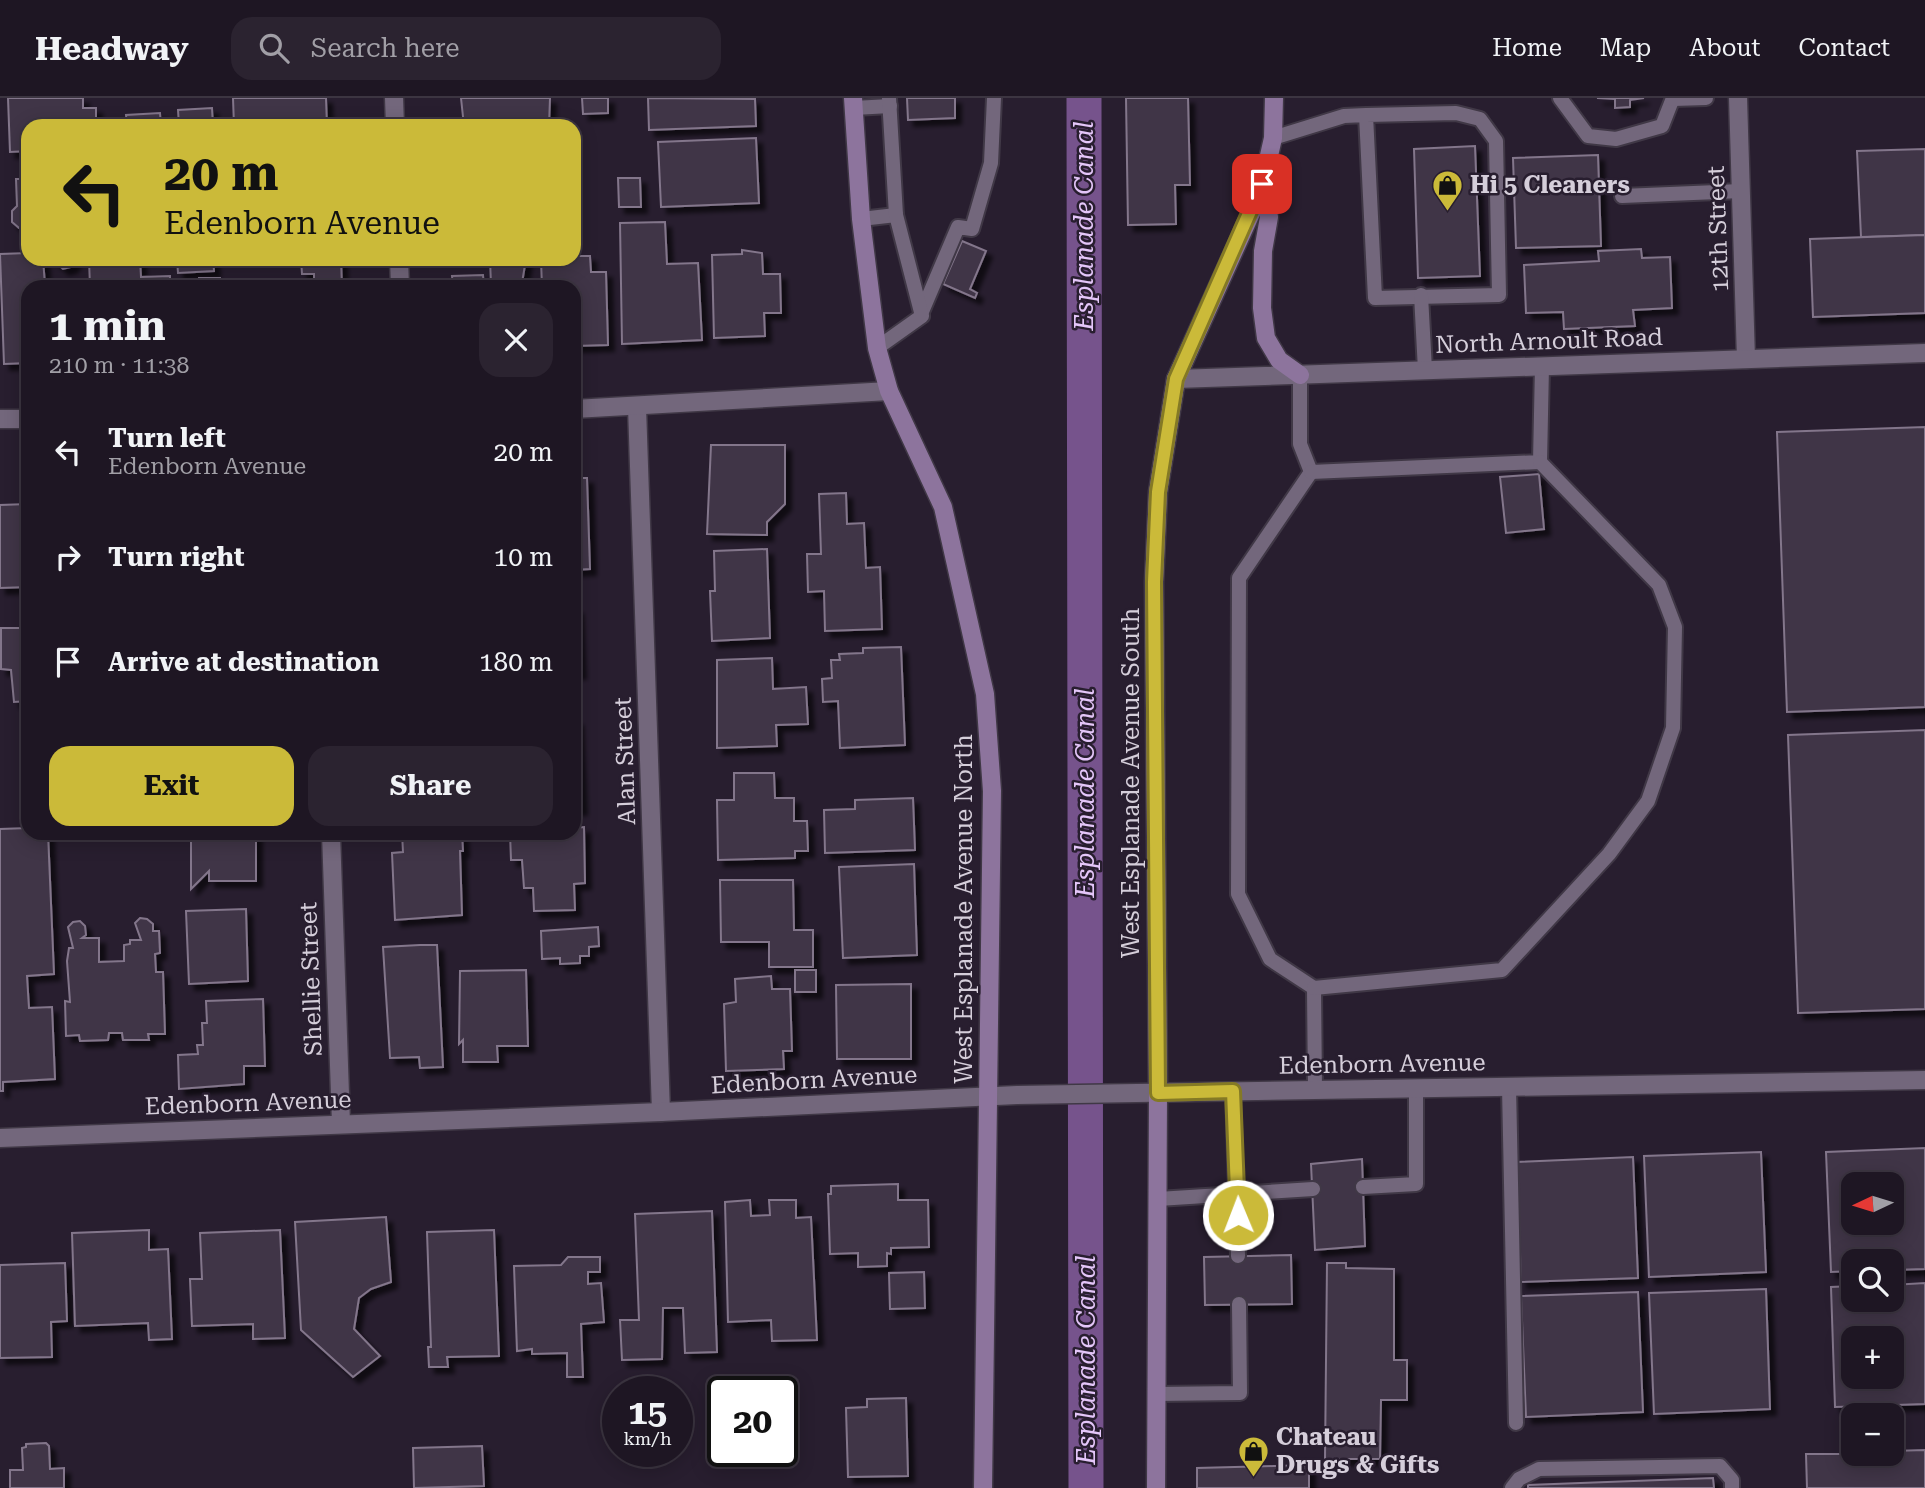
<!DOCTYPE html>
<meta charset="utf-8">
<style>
body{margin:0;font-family:"Roboto Serif",serif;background:#2b2330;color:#f1f3f6;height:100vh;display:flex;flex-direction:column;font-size:26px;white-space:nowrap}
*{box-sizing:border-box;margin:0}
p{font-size:23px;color:#a19fa6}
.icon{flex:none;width:38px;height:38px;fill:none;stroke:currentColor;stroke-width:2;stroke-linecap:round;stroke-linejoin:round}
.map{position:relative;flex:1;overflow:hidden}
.sheet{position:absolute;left:21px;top:182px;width:560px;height:560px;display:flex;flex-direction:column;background:#1e1623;border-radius:21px;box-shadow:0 4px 18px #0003,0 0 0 2px #3c3541}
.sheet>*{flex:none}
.guide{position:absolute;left:21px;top:21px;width:560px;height:147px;border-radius:21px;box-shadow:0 4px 18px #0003,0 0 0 2px #3c3541;background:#cbba39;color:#111;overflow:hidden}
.needle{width:46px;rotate:266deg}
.buttons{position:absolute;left:1841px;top:1074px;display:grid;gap:14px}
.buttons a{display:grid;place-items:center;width:63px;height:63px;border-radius:14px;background:#1e1623;box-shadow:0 4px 18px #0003,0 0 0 2px #3c3541;font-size:35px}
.speed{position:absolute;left:602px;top:1278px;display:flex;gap:14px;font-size:35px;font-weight:700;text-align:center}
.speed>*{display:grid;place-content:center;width:91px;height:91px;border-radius:50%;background:#1e1623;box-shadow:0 4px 18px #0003,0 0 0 2px #3c3541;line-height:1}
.speed small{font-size:18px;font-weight:400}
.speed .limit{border:4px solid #111;border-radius:10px;background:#fff;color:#111}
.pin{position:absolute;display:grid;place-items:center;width:60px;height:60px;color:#fff;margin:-30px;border-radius:14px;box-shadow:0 4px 10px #0006}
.me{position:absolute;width:77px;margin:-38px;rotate:359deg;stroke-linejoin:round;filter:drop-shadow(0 0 5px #0008)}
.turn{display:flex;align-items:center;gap:24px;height:147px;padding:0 28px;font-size:32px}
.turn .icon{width:91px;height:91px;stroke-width:2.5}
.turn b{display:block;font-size:49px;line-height:60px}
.round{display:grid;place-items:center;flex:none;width:74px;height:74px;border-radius:21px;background:#2b2330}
.headline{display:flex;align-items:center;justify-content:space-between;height:119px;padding:0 28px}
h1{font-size:42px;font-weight:700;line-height:52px}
.button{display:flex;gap:14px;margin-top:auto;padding:14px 28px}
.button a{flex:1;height:80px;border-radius:21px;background:#cbba39;color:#111;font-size:28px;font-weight:700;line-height:80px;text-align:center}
.button a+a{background:#2b2330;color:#f1f3f6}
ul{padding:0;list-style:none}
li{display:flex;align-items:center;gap:21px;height:105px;padding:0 28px}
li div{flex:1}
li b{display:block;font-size:26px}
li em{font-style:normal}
header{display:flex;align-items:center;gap:42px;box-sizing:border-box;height:98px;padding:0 35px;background:#1e1623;border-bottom:2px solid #3c3541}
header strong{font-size:33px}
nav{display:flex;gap:38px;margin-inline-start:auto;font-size:24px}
.search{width:490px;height:63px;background:#2b2330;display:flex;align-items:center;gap:18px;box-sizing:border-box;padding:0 24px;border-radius:21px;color:#a19fa6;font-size:26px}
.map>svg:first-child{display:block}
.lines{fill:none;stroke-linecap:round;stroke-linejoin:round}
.canal{stroke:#76538c;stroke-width:35}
.building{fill:#403547;stroke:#83768b;stroke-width:2;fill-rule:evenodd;filter:url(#shadow)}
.service-casing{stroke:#403846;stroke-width:18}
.minor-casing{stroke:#403846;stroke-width:21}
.secondary-casing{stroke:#403846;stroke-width:21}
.service{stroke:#73677c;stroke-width:14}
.minor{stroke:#73677c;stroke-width:18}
.secondary{stroke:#8d749d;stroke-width:18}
.route-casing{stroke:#847925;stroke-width:18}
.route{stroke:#cbba39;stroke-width:12}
.labels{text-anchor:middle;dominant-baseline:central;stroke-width:5;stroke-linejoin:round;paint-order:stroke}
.poi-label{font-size:24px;font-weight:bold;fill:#d5ceda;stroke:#281e2f;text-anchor:start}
.street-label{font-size:24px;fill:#d5ceda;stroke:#281e2f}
.water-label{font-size:26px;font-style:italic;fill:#e4c6f9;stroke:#281e2f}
</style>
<header>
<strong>Headway</strong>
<div class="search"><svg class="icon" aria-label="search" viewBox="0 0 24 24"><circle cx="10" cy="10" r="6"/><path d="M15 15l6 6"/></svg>Search here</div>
<nav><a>Home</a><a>Map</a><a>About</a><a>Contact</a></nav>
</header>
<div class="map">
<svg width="1925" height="1390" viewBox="0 0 1925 1390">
<defs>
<filter id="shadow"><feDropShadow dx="6" dy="6" stdDeviation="2" flood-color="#0009"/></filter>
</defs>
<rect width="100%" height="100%" fill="#281e2f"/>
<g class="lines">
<!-- canal -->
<polyline class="canal" points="1084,0 1086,1390"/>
</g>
<!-- building -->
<g class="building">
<polygon points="8,0 83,0 83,10 96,10 96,28 28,28 28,53 10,54"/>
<polygon points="233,0 326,0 327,28 234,28"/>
<polygon points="461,0 550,0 549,28 464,28"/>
<polygon points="582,0 608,0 608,15 583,16"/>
<polygon points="648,0 755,1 756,28 649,32"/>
<polygon points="907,0 955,0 955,20 908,22"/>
<polygon points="1126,0 1188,0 1190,87 1175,87 1176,126 1128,127"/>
<polygon points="1597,0 1644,0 1630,2 1630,9 1615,10 1615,1"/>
<polygon points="212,10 213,28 179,28 178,12"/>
<polygon points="160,15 161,28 127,28 126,17"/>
<polygon points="756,40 759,105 661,109 658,44"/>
<polygon points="1475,48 1480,178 1418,180 1414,51"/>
<polygon points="1925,51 1925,137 1861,139 1857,53"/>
<polygon points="1598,57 1601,148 1516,150 1513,60"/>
<polygon points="618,80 640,80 641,109 619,109"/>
<polygon points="16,81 28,81 28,130 19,130 12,124 12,113 17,108"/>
<polygon points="665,124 667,166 698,165 702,242 622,246 620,125"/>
<polygon points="1925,137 1925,215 1813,219 1810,141"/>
<polygon points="962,143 986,153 970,191 977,195 975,200 943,186"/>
<polygon points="1641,151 1642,160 1670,159 1672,210 1633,212 1635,228 1564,231 1563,214 1526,215 1524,167 1599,163 1598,153"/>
<polygon points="742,152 762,155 763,176 780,176 781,215 764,215 765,238 714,240 712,157 742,156"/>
<polygon points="28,155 28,161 43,161 45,187 75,185 75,189 28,189 28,265 4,266 0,156"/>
<polygon points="574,158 590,158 591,174 606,174 608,247 574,248 574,189 542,189 541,162 574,161"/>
<polygon points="53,161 76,161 71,169 63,171"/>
<polygon points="89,161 140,161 141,179 170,178 170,189 90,189"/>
<polygon points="177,161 213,161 214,173 178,175"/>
<polygon points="301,161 341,161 342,189 314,189 314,176 302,176"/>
<polygon points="490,161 526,161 522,185 491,187"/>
<polygon points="483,177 484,189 453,189 452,178"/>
<rect x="199" y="180" width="21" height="9"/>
<polygon points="1925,329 1925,609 1787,614 1777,334"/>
<polygon points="711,347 785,347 785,406 767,424 767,437 707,436"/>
<polygon points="1539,376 1544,431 1506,435 1500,379"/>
<polygon points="574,380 587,380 590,471 574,472"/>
<polygon points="846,395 847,426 864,425 866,470 880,469 882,531 825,533 824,493 808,494 807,456 821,456 819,396"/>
<polygon points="28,406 28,489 0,490 0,407"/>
<polygon points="767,451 770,540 712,543 710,493 715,493 714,453"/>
<polygon points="577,510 580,575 574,575 574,511"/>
<polygon points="1,530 28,530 28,603 14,604 11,572 1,571"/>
<polygon points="901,549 905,647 840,650 838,603 823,604 822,581 832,580 831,562 840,562 839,556 863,555 863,550"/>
<polygon points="772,560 773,591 806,589 808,626 776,627 777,648 717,650 717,562"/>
<polygon points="574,622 577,622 581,711 574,711"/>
<polygon points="1925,632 1925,911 1798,915 1788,637"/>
<polygon points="734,675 774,675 775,700 794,700 794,723 807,723 808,753 795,753 795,760 718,762 717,702 734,702"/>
<polygon points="913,700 915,752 825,755 824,712 855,711 855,702"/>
<polygon points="584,729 585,785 574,786 575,812 534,813 533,790 524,790 522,762 511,762 510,735 574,735 574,730"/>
<polygon points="28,730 28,735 48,735 54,876 27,878 29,910 52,909 55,981 3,984 3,993 0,993 0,731"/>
<polygon points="191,735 256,735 256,783 209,783 209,773 191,791"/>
<polygon points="402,735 462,735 463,753 460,753 462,817 395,822 392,755 403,754"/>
<polygon points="914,766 917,857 843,860 839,769"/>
<polygon points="720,782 793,782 794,832 813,832 813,869 769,869 769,844 721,844"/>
<polygon points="246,811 248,883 189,886 186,813"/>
<polygon points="140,820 147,821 153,826 153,833 159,833 160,855 155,856 156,874 163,874 165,936 148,936 149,942 123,942 122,935 109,935 108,942 80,943 79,937 66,938 65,903 70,904 67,863 69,850 73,850 68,829 73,824 80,823 85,828 86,837 82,840 99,840 99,864 124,863 124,847 130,846 130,842 141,842 135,825"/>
<polygon points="598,829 599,848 589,849 589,858 580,858 580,865 560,866 560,860 542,861 541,833"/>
<polygon points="420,847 437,847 443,969 420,970 419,959 390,960 383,849"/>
<polygon points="526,872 528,948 497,948 498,964 463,964 463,942 459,946 460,873"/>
<rect x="795" y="872" width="21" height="22"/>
<polygon points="771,878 772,891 790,891 792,953 783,953 784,971 726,973 724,906 736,904 735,881"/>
<polygon points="911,886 911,961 837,961 836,887"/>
<polygon points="263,901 265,968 244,968 244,986 179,991 178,957 198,956 197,947 203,947 202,925 207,925 206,903"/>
<path d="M1925 1050V1171L1892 1172V1164H1853V1173L1831 1174 1826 1054ZM1853 1087H1892V1125H1853Z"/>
<polygon points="1761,1054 1766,1174 1649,1179 1644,1058"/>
<polygon points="1633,1059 1638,1180 1521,1184 1517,1064"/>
<polygon points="1362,1061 1365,1148 1315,1152 1311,1066"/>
<polygon points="898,1086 898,1102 928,1102 929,1149 891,1150 891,1156 887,1155 887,1168 858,1169 858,1155 830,1156 828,1096 831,1096 831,1088"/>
<polygon points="750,1102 751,1118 770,1117 769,1102 796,1102 796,1120 811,1119 817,1242 772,1243 771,1222 728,1224 725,1104"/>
<polygon points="712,1113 717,1254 685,1255 683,1210 663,1210 662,1261 622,1262 620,1222 639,1222 635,1116"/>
<polygon points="386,1119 391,1184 371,1191 359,1200 354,1231 380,1258 353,1279 301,1232 295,1124"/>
<polygon points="149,1132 149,1152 168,1151 172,1241 149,1242 148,1225 75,1228 72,1135"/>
<polygon points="280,1132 285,1240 253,1241 253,1226 192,1228 190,1181 202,1181 200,1135"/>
<polygon points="494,1132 499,1258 447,1259 448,1269 429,1269 428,1249 431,1249 427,1134"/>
<polygon points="1291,1157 1292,1206 1205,1207 1204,1159"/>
<polygon points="568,1159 600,1159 600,1174 588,1174 588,1186 601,1185 604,1224 581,1226 583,1279 567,1279 567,1255 532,1256 532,1251 517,1253 514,1168 561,1167"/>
<polygon points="65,1165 67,1223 51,1224 52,1259 0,1260 0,1167"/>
<polygon points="1327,1165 1346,1165 1346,1170 1394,1171 1394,1262 1407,1262 1407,1302 1381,1302 1380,1361 1325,1361"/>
<polygon points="924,1174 925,1210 890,1211 889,1175"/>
<path d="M1925 1185V1306L1835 1309 1831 1189 1853 1188V1202H1892V1187ZM1853 1241H1892V1279H1853Z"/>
<polygon points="1766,1191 1770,1311 1654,1316 1649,1195"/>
<polygon points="1638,1194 1643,1314 1526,1319 1521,1198"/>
<polygon points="906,1300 908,1378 848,1379 846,1310 867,1309 867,1301"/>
<polygon points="46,1345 49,1348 50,1371 64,1370 64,1390 10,1390 10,1372 23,1372 22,1350 26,1349 26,1346"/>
<polygon points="482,1348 484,1388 414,1390 413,1350"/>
<polygon points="1925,1352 1925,1390 1807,1390 1806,1356 1892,1356 1892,1353"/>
<polygon points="1309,1367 1309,1390 1197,1390 1197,1370"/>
<polygon points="1713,1380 1714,1390 1528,1390 1528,1387"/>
</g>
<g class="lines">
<defs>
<g id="service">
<polyline points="1560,0 1588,38 1616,41 1662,28 1673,0"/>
<polyline points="1673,1 1706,0"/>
<polyline points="854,10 890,8"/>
<polyline points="1273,40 1344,18 1366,17 1375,200 1499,197 1496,43 1480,21 1456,15 1366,17"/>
<polyline points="1622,98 1741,93"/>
<polyline points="861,121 896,117"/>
<polyline points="1421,197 1425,272"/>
<polyline points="921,216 958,129 972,131 991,65 994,0"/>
<polyline points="877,250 922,218 896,117 889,0"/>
<polyline points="1300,277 1300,346 1311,374 1239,480 1238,796 1270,861 1314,890 1315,992"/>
<polyline points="1311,374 1540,364 1542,268"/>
<polyline points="1314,890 1502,872 1609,756 1648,703 1673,630 1675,529 1659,487 1540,364"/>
<polyline points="1509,989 1516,1325"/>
<polyline points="1233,993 1238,1158"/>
<polyline points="1363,1089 1416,1086 1416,990"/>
<polyline points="1158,1101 1313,1091"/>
<polyline points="1156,1296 1240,1295 1239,1206"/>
<polyline points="1512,1390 1519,1381 1539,1371 1720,1368 1732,1382 1732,1390"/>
</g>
<g id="minor">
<polyline points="394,0 395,28"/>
<polyline points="1738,0 1746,261"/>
<polyline points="399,161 400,189"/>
<polyline points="1176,281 1925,255"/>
<polyline points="637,309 661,1014"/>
<polyline points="574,311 889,293"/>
<polyline points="0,321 28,321"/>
<polyline points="331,735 341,1025"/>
<polyline points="0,1040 661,1014 1017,997 1925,982"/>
</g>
<g id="secondary">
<polyline points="853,0 861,121 877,250 889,293 943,409 985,596 992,693 983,1390"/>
<polyline points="1263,86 1269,119 1263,153 1262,210 1266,240 1279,262 1300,277"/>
<polyline points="1156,1390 1158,995 1154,484 1158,394 1176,281 1261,93 1273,40 1274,0"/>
</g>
</defs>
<!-- service casing -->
<use href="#service" class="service-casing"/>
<!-- minor casing -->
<use href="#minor" class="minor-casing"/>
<!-- secondary casing -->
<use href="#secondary" class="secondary-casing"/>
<!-- service -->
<use href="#service" class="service"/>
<!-- minor -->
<use href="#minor" class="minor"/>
<!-- secondary -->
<use href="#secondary" class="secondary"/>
</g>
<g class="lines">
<defs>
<polyline id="route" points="1238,1117 1233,993 1158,995 1154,484 1158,394 1176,281 1262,86"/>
</defs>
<!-- route casing -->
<use href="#route" class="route-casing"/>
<!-- route -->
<use href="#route" class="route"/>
</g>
<!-- icons -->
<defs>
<symbol id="shop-pin" viewBox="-11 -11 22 30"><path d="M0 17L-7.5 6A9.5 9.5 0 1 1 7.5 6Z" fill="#cbba39" stroke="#281e2f"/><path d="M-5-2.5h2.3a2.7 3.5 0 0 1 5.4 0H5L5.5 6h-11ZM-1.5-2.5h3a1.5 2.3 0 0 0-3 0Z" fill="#111"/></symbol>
</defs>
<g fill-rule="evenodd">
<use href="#shop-pin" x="1430" y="70" width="35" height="47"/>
<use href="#shop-pin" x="1236" y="1336" width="35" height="47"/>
</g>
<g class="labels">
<!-- poi labels -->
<g class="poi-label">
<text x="1470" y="87">Hi 5 Cleaners</text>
<text x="1276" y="1339">Chateau<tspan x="1276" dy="28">Drugs &amp; Gifts</tspan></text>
</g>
<!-- street labels -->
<g class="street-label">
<text transform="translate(1718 131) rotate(-92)">12th Street</text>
<text transform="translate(1549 243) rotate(-2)">North Arnoult Road</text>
<text transform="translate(625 663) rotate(-92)">Alan Street</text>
<text transform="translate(1131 685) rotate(-90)">West Esplanade Avenue South</text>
<text transform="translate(964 811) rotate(-90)">West Esplanade Avenue North</text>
<text transform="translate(311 881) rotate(-92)">Shellie Street</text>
<text transform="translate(1382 966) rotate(-1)">Edenborn Avenue</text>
<text transform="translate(814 982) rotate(-3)">Edenborn Avenue</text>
<text transform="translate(248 1005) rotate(-2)">Edenborn Avenue</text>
</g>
<!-- water labels -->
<g class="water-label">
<text transform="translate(1084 128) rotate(-90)">Esplanade Canal</text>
<text transform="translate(1085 695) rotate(-90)">Esplanade Canal</text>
<text transform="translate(1086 1262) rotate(-90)">Esplanade Canal</text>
</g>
</g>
</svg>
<div class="buttons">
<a><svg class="needle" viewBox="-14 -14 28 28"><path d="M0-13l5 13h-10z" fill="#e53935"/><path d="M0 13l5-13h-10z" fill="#a19fa6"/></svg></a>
<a><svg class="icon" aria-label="search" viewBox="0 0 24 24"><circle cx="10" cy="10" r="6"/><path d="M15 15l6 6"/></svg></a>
<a>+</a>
<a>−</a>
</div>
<div class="speed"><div>15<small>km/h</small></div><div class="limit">20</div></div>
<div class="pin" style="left:1262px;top:86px;background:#d93025"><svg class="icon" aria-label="arrive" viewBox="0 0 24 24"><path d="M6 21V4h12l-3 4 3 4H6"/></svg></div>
<svg class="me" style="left:1238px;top:1117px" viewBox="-20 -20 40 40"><circle r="17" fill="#cbba39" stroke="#fff" stroke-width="3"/><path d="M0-11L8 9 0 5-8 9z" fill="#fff"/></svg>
<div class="guide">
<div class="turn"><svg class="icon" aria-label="left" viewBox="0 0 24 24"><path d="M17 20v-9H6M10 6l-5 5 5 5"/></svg><div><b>20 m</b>Edenborn Avenue</div></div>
</div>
<section class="sheet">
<div class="headline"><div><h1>1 min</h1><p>210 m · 11:38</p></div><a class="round"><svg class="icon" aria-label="close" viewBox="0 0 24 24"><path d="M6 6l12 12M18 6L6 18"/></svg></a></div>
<ul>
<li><svg class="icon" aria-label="left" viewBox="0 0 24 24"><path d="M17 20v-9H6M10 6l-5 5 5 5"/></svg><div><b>Turn left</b><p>Edenborn Avenue</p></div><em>20 m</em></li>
<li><svg class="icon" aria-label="right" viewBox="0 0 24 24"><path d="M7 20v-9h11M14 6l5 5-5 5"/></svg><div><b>Turn right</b></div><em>10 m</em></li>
<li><svg class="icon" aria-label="arrive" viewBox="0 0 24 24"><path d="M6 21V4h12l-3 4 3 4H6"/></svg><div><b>Arrive at destination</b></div><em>180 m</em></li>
</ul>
<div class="button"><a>Exit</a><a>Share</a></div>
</section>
</div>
